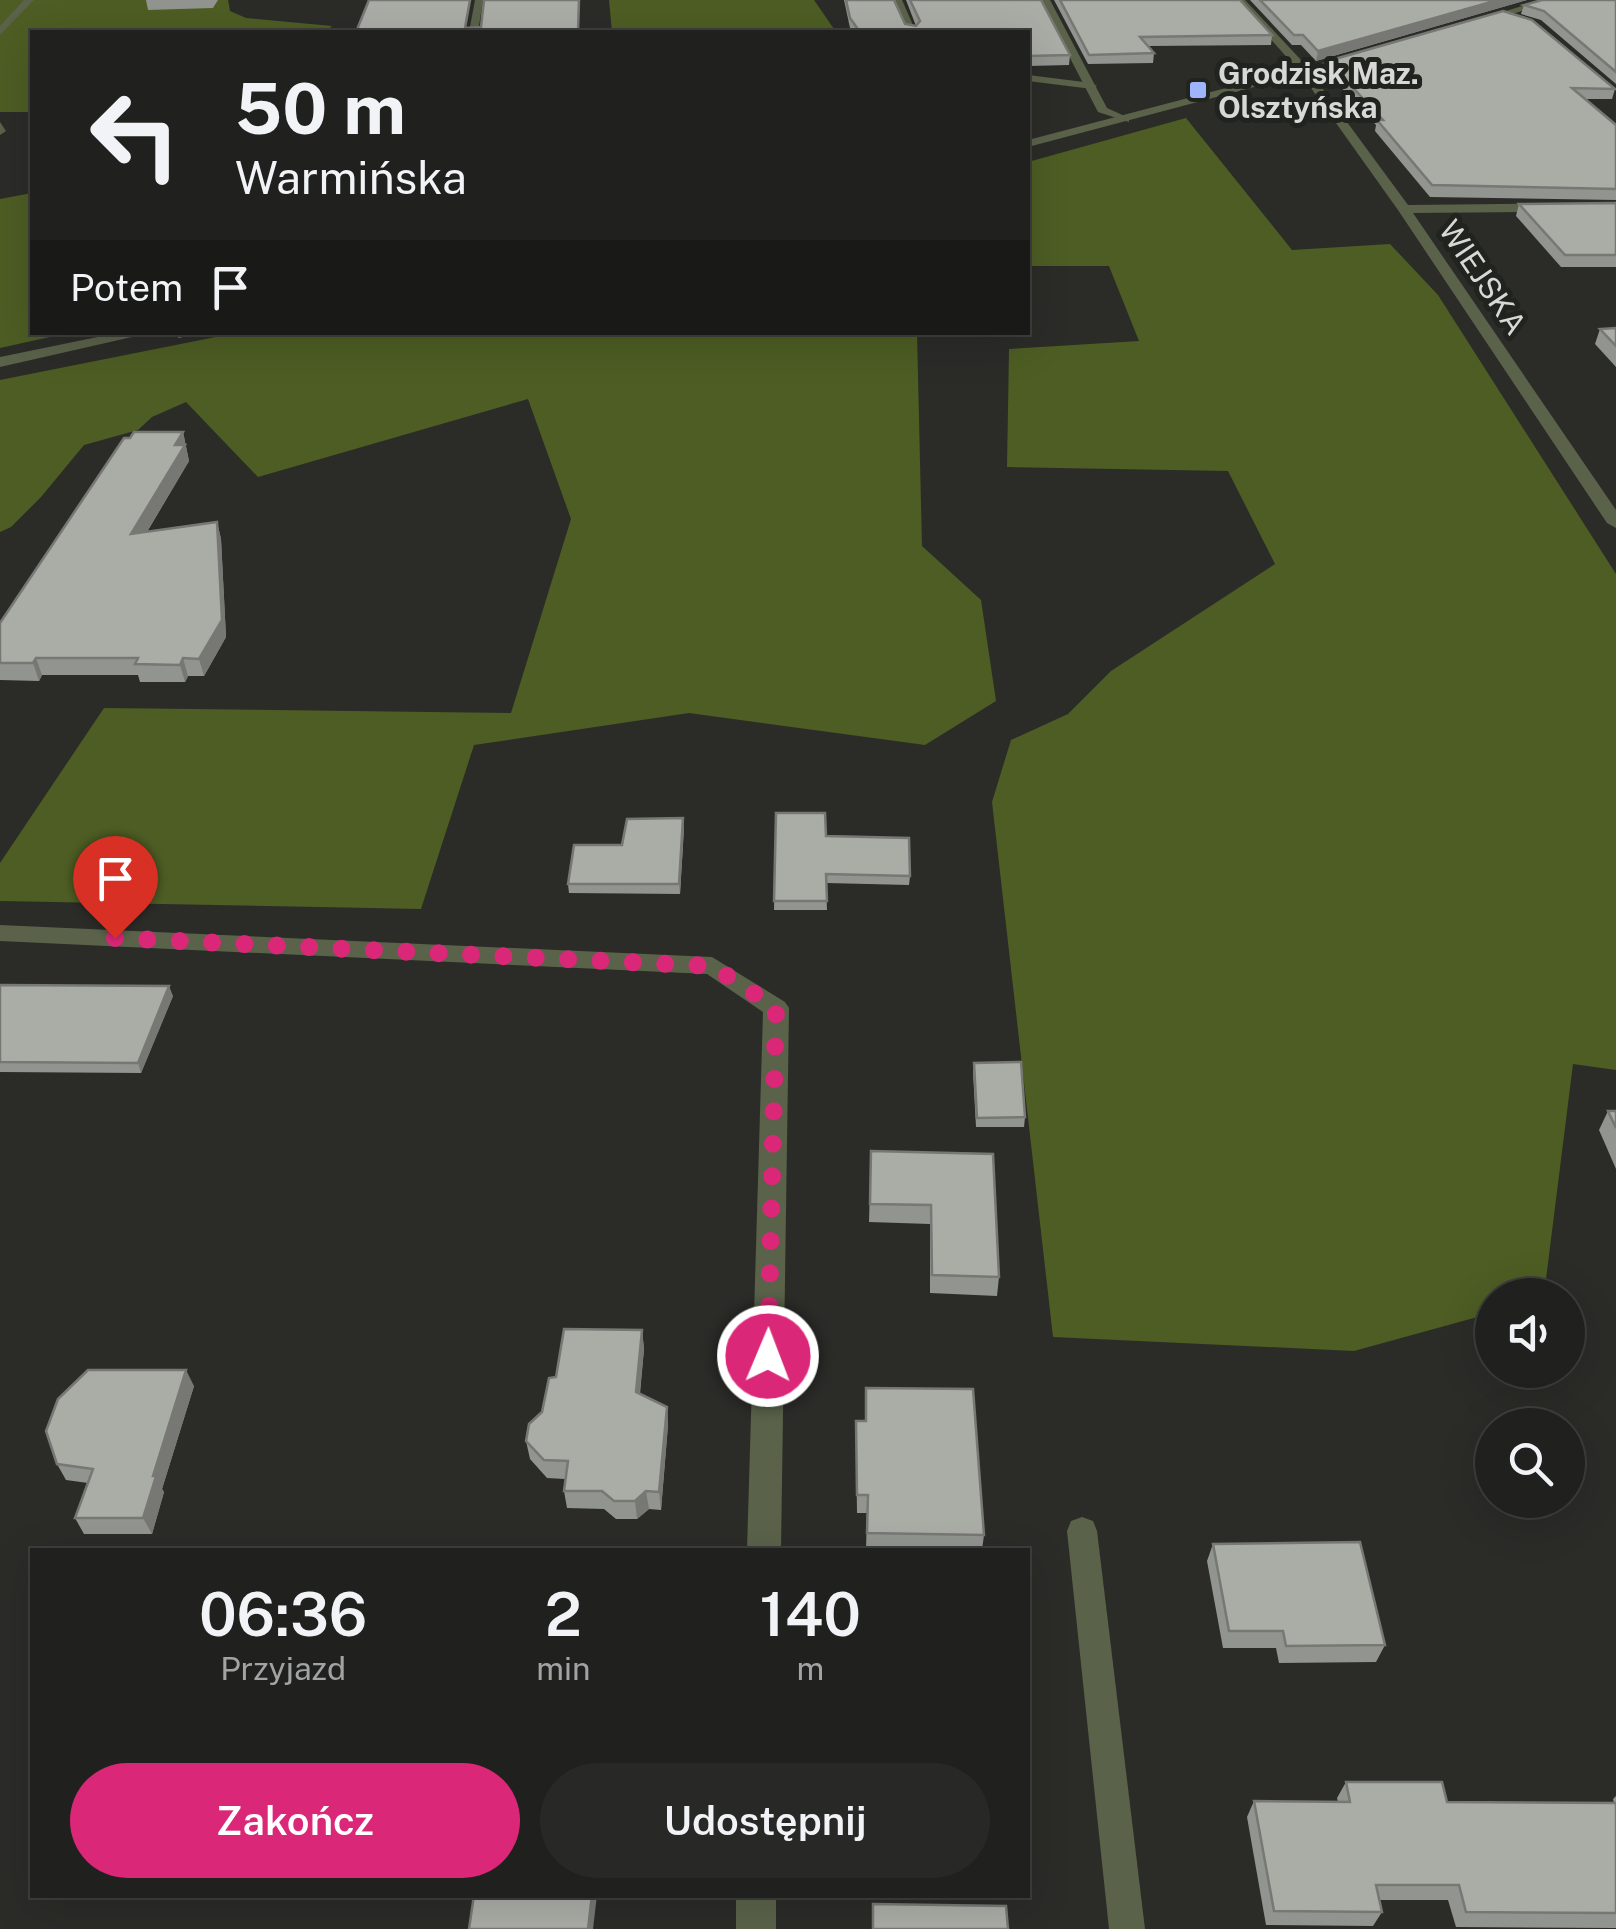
<!DOCTYPE html>
<html lang="pl">
<meta charset="utf-8">
<style>
body{margin:0;font-family:"Public Sans",sans-serif;background:#282927;color:#f1f3f6;height:100vh;display:flex;flex-direction:column;font-size:38px;white-space:nowrap}
*{box-sizing:border-box;margin:0}
p{font-size:32px;color:#a2a3a4}
.icon{flex:none;width:55px;height:55px;fill:none;stroke:currentColor;stroke-width:2;stroke-linecap:round;stroke-linejoin:round}
.map{position:relative;flex:1;overflow:hidden}
.side{position:absolute;left:30px;top:1548px;width:1000px;height:350px;display:flex;flex-direction:column;background:#20211e;border-radius:0px;box-shadow:0 10px 40px #0002,0 0 0 2px #3d3e3c}
.side>*{flex:none}
.top-card{position:absolute;left:30px;top:30px;width:1000px;height:305px;border-radius:0px;box-shadow:0 10px 40px #0002,0 0 0 2px #3d3e3c;background:#20211e;color:#f1f3f6;overflow:hidden}
.controls{position:absolute;left:1475px;top:1278px;display:grid;gap:20px}
.controls a{display:grid;place-items:center;width:110px;height:110px;border-radius:50%;background:#20211e;box-shadow:0 10px 40px #0002,0 0 0 2px #3d3e3c;font-size:50px}
.pin{position:absolute;display:grid;place-items:center;width:85px;height:85px;color:#fff;margin:-102px -42px;border-radius:50% 50% 50% 0;rotate:-45deg;box-shadow:0 0 10px #0007}
.pin .icon{rotate:45deg}
.me{position:absolute;width:110px;margin:-55px;rotate:1deg;stroke-linejoin:round;filter:drop-shadow(0 0 8px #0008)}
.turn{display:flex;align-items:center;gap:35px;height:210px;padding:0 40px;font-size:45px}
.turn .icon{width:130px;height:130px;stroke-width:2.5}
.turn b{display:block;font-size:70px;line-height:85px}
.then{display:flex;align-items:center;height:95px;padding:0 40px;background:#0003;gap:20px;font-size:38px}
.eta{display:flex;justify-content:space-evenly;align-items:center;height:170px;text-align:center}
.eta b{font-size:60px;font-weight:600;line-height:70px}
.cta{display:flex;gap:20px;margin-top:auto;padding:20px 40px}
.cta a{flex:1;height:115px;border-radius:60px;background:#db2777;color:#fff;font-size:40px;font-weight:600;line-height:115px;text-align:center}
.cta a+a{background:#282927;color:#f1f3f6}
.map>svg:first-child{display:block}
.forest{fill:#4d5d23}
.lines{fill:none;stroke-linecap:round;stroke-linejoin:round}
.path{stroke:#868784;stroke-width:4;stroke-dasharray:4 4;stroke-linecap:butt}
.service{fill:#5a624a;fill-rule:evenodd}
.minor{fill:#5a624a;fill-rule:evenodd}
.tertiary{fill:#5a624a;fill-rule:evenodd}
.wall{fill:#92948f}
.shaded-wall{fill:#777874}
.building{fill:#aaaca6;stroke:#777874;stroke-width:2.5}
.route{stroke:#db2777;stroke-width:18;stroke-dasharray:0 32.4}
.poi-dot{fill:#a0b3fd;stroke:#21231e;stroke-width:4}
.labels{text-anchor:middle;dominant-baseline:central;stroke-width:10;stroke-linejoin:round;paint-order:stroke}
.far-poi-label{font-size:30px;font-weight:bold;fill:#d8d9d6;stroke:#21231e;text-anchor:start}
.far-street-label{font-size:30px;fill:#d8d9d6;stroke:#21231e}
</style>
<div class="map">
<svg width="1616" height="1929" viewBox="0 0 1616 1929">
<rect width="100%" height="100%" fill="#2b2c28"/>
<!-- forest -->
<g class="forest">
<polygon points="0,0 228,0 230,11 246,18 332,26 326,32 32,32 32,112 0,112"/>
<polygon points="609,0 814,0 836,32 612,32"/>
<polygon points="1186,118 1292,250 1390,244 1438,295 1616,574 1616,1070 1573,1064 1544,1295 1492,1295 1492,1313 1354,1351 1053,1337 992,802 1011,740 1068,714 1111,671 1275,564 1228,471 1007,467 1009,349 1139,341 1109,266 1028,266 1028,162"/>
<polygon points="32,193 32,332 68,333 0,348 0,199"/>
<polygon points="241,332 917,333 922,546 981,600 996,701 925,745 689,713 474,745 421,909 0,901 0,863 104,708 511,713 571,519 528,399 258,477 186,402 152,417 138,430 84,445 41,497 11,527 0,532 0,380"/>
</g>
<g class="lines">
<!-- path -->
<polyline class="path" points="178,336 193,332"/>
<!-- service -->
<g class="service">
<polygon points="475,0 483,0 478,32 469,32"/>
<polygon points="894,0 902,0 916,32 908,32"/>
<polygon points="1028,75 1092,83 1097,86 1092,89 1028,81"/>
<polygon points="1082,1517 1093,1521 1097,1531 1145,1929 1109,1929 1067,1531 1071,1521"/>
</g>
<!-- minor -->
<g class="minor">
<polygon points="24,0 34,0 0,35 0,26"/>
<polygon points="1040,0 1050,0 1107,108 1129,118 1129,122 1098,112"/>
<polygon points="1235,0 1245,0 1301,60 1318,67 1318,71 1293,64"/>
<polygon points="1292,72 1319,84 1408,205 1616,203 1616,211 1413,213 1616,510 1616,528 1607,523 1398,210 1311,88 1288,77"/>
<polygon points="0,122 6,131 0,135"/>
<polygon points="0,925 712,957 785,1002 789,1008 781,1550 747,1550 763,1012 707,974 0,941"/>
<rect x="736" y="1895" width="40" height="34"/>
</g>
<!-- tertiary -->
<g class="tertiary">
<polygon points="1541,0 1557,0 1480,24 1471,22"/>
<polygon points="1356,54 1360,59 1028,147 1028,140"/>
<polygon points="122,332 154,332 0,367 0,357"/>
</g>
</g>
<!-- wall -->
<g class="wall">
<polygon points="146,0 218,0 213,8 148,10"/>
<polygon points="844,0 894,0 905,24 916,26 906,0 1041,0 1070,55 1069,65 1028,66 1028,32 854,32 850,28"/>
<polygon points="1054,0 1240,0 1272,35 1271,45 1148,46 1154,53 1153,63 1088,64"/>
<polygon points="1250,0 1527,0 1316,61 1301,45 1292,45"/>
<polygon points="1616,0 1616,84 1541,20 1521,14 1524,5"/>
<polygon points="1328,61 1615,89 1612,99 1585,99 1616,125 1616,200 1430,197 1375,131 1376,125 1326,71"/>
<polygon points="1616,203 1616,267 1561,267 1516,216 1519,204"/>
<polygon points="1616,328 1616,367 1595,344 1600,329"/>
<polygon points="183,432 189,461 147,532 217,522 221,539 226,637 204,676 188,676 185,682 140,682 138,675 42,675 39,681 0,680 0,623"/>
<polygon points="776,813 910,876 909,885 826,883 827,910 774,910"/>
<polygon points="684,828 680,894 569,893 568,884"/>
<polygon points="0,985 173,996 141,1073 0,1072"/>
<polygon points="974,1063 1025,1117 1024,1127 976,1127 973,1072"/>
<polygon points="1608,1111 1616,1111 1616,1169 1599,1130"/>
<polygon points="871,1151 993,1154 999,1277 997,1296 930,1293 930,1224 869,1222"/>
<polygon points="642,1330 644,1349 640,1394 667,1407 668,1425 661,1510 649,1509 637,1519 616,1519 604,1509 567,1508 564,1491 565,1479 547,1478 530,1459 526,1441 542,1412 556,1377"/>
<polygon points="194,1386 162,1489 164,1492 152,1534 84,1534 75,1518 88,1483 66,1480 57,1464"/>
<polygon points="866,1388 984,1535 982,1550 866,1550 867,1513 857,1513 856,1440 856,1421 865,1421"/>
<polygon points="1213,1544 1385,1645 1376,1662 1279,1663 1276,1648 1223,1648 1207,1561"/>
<polygon points="1346,1782 1447,1802 1614,1803 1613,1799 1616,1796 1616,1928 1456,1927 1448,1900 1379,1900 1382,1912 1373,1926 1266,1925 1247,1817 1254,1801 1338,1802 1337,1798"/>
</g>
<!-- shaded-wall -->
<g class="shaded-wall">
<polygon points="1498,0 1527,0 1316,61 1318,51"/>
<polygon points="183,432 189,461 136,550 131,534 175,445"/>
<polygon points="217,522 221,539 226,637 204,676 199,659"/>
<polygon points="36,658 42,675 39,681 33,663"/>
<polygon points="183,658 188,676 185,682 180,665"/>
<polygon points="683,818 684,828 680,894 679,884"/>
<polygon points="169,986 173,996 141,1073 138,1063"/>
<polygon points="642,1330 644,1349 638,1410 636,1392"/>
<polygon points="186,1370 194,1386 162,1489 164,1492 152,1534 143,1518 153,1476"/>
<polygon points="667,1407 668,1425 661,1510 659,1492"/>
<polygon points="646,1491 649,1509 637,1519 635,1501"/>
<polygon points="592,1895 597,1895 593,1929 588,1929"/>
</g>
<!-- building -->
<g class="building">
<polygon points="369,0 470,0 465,28 481,27 484,0 579,0 578,32 356,32"/>
<polygon points="846,0 894,0 905,24 916,26 920,21 910,0 1041,0 1070,55 1028,56 1028,32 860,32 850,18"/>
<polygon points="1060,0 1240,0 1272,35 1140,37 1154,53 1089,55"/>
<polygon points="1260,0 1498,0 1318,51 1303,35 1294,35"/>
<polygon points="1542,0 1616,0 1616,72 1544,11 1524,5"/>
<polygon points="1503,11 1532,20 1615,89 1572,88 1616,125 1616,189 1432,185 1377,120 1383,120 1328,61"/>
<polygon points="1616,203 1616,255 1565,255 1519,204"/>
<polygon points="1616,328 1616,346 1600,329"/>
<polygon points="134,432 183,432 175,445 185,445 131,534 217,522 222,620 199,659 183,658 180,665 135,664 138,658 36,658 33,663 0,663 0,623 124,438 130,438"/>
<polygon points="776,813 825,813 826,836 909,838 910,876 826,874 827,901 774,901"/>
<polygon points="683,818 679,884 568,884 574,845 622,845 627,819"/>
<polygon points="0,985 169,986 138,1063 0,1062"/>
<polygon points="1021,1062 1025,1117 977,1118 974,1063"/>
<polygon points="1608,1111 1616,1111 1616,1128"/>
<polygon points="871,1151 993,1154 999,1277 932,1275 931,1205 870,1204"/>
<polygon points="564,1329 642,1330 636,1392 667,1407 659,1492 646,1491 635,1501 614,1501 602,1491 564,1491 568,1461 544,1460 526,1441 529,1424 542,1412 549,1378 556,1377"/>
<polygon points="88,1370 186,1370 153,1476 156,1476 143,1518 75,1518 93,1469 57,1464 46,1431 58,1399"/>
<polygon points="866,1388 973,1389 984,1535 867,1533 868,1495 857,1495 856,1421 866,1421"/>
<polygon points="1360,1542 1385,1645 1286,1646 1283,1631 1229,1631 1213,1544"/>
<polygon points="1346,1782 1442,1782 1447,1802 1616,1803 1616,1913 1466,1912 1459,1885 1376,1885 1382,1912 1274,1911 1254,1801 1350,1802"/>
<polygon points="474,1895 592,1895 588,1929 469,1929"/>
<polygon points="873,1904 1006,1906 1008,1929 873,1929"/>
</g>
<g class="lines">
<!-- route -->
<polyline class="route" points="115,938 712,966 776,1008 768,1356"/>
</g>
<!-- markers -->
<rect class="poi-dot" x="1188" y="80" width="20" height="20" rx="5"/>
<g class="labels">
<!-- far-poi labels -->
<g class="far-poi-label">
<text x="1218" y="73">Grodzisk Maz.<tspan x="1218" dy="34">Olsztyńska</tspan></text>
</g>
<!-- far-street labels -->
<g class="far-street-label">
<text transform="translate(1483 277) rotate(56)">WIEJSKA</text>
</g>
</g>
</svg>
<div class="controls">
<a><svg class="icon" aria-label="sound" viewBox="0 0 24 24"><path d="M4 9h4l5-4v14l-5-4H4zM17 9q2 3 0 6"/></svg></a>
<a><svg class="icon" aria-label="search" viewBox="0 0 24 24"><circle cx="10" cy="10" r="6"/><path d="M15 15l6 6"/></svg></a>
</div>
<div class="pin" style="left:115px;top:938px;background:#d93025"><svg class="icon" aria-label="arrive" viewBox="0 0 24 24"><path d="M6 21V4h12l-3 4 3 4H6"/></svg></div>
<svg class="me" style="left:768px;top:1356px" viewBox="-20 -20 40 40"><circle r="17" fill="#db2777" stroke="#fff" stroke-width="3"/><path d="M0-11L8 9 0 5-8 9z" fill="#fff"/></svg>
<div class="top-card">
<div class="turn"><svg class="icon" aria-label="left" viewBox="0 0 24 24"><path d="M17 20v-9H6M10 6l-5 5 5 5"/></svg><div><b>50 m</b>Warmińska</div></div>
<div class="then">Potem<svg class="icon" aria-label="arrive" viewBox="0 0 24 24"><path d="M6 21V4h12l-3 4 3 4H6"/></svg></div>
</div>
<section class="side">
<div class="eta">
<div><b>06:36</b><p>Przyjazd</p></div>
<div><b>2</b><p>min</p></div>
<div><b>140</b><p>m</p></div>
</div>
<div class="cta"><a>Zakończ</a><a>Udostępnij</a></div>
</section>
</div>
